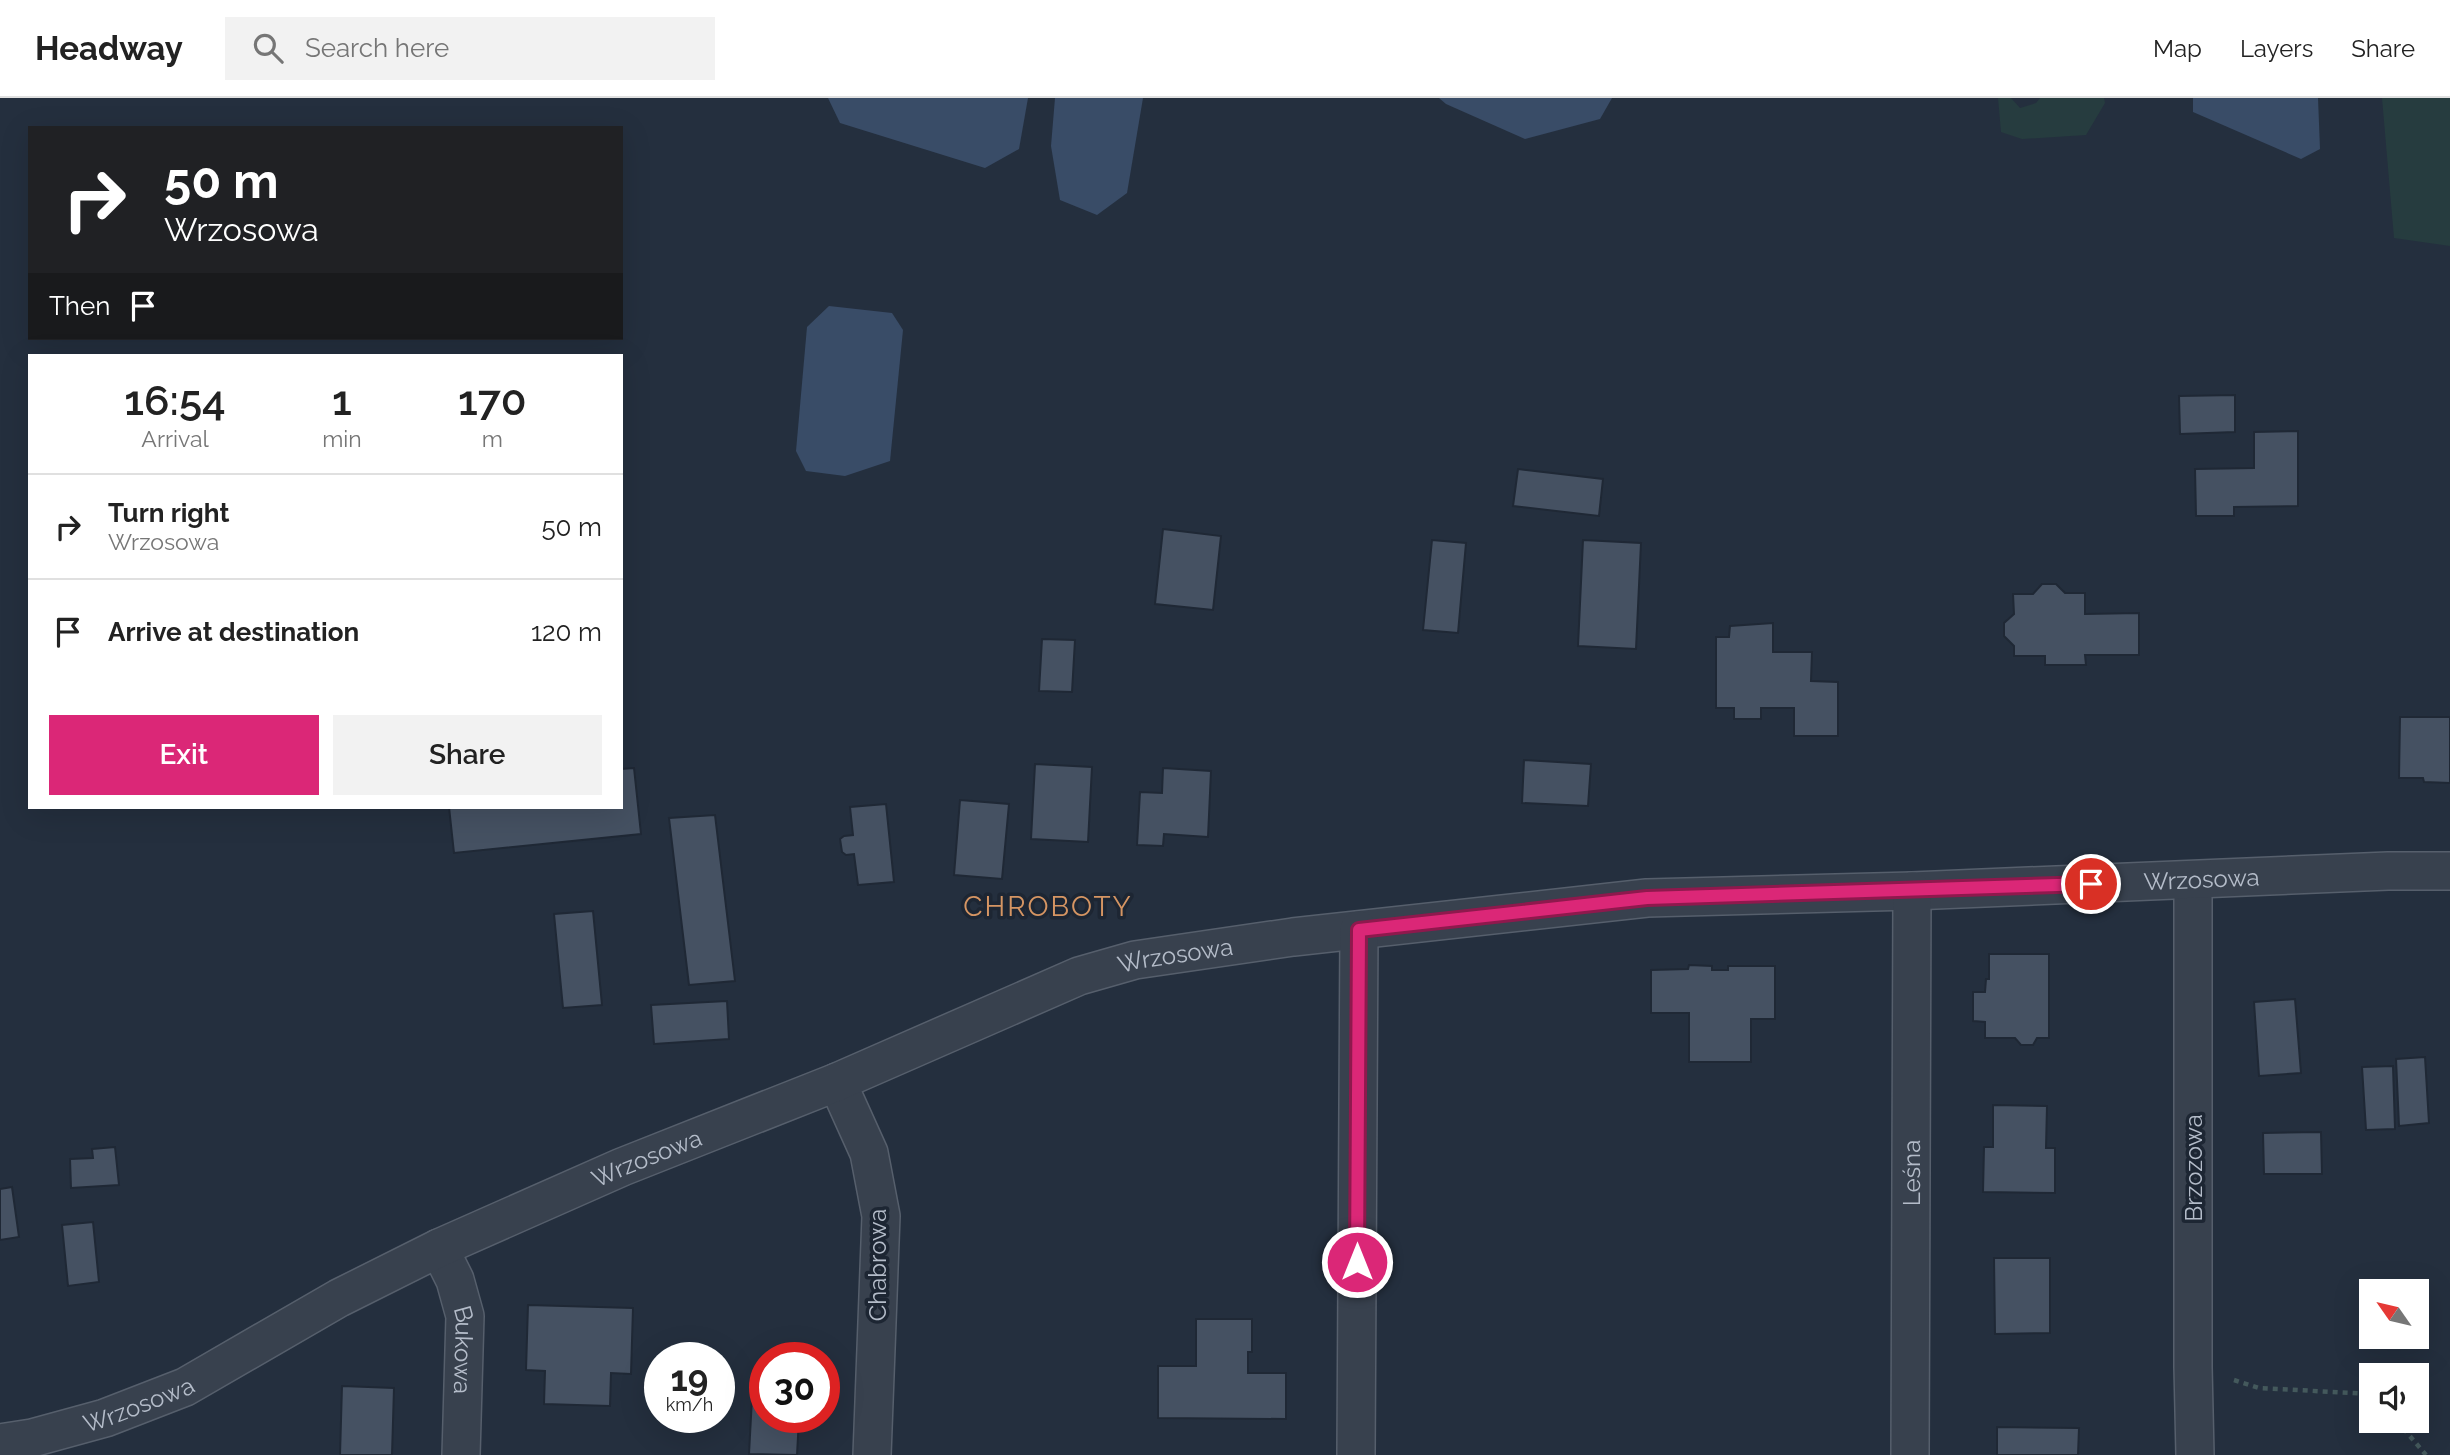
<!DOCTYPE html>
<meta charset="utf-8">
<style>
body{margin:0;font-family:Raleway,sans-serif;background:#f2f2f2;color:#222;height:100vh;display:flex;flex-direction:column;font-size:26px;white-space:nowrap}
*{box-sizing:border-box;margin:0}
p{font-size:23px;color:#767676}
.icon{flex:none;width:38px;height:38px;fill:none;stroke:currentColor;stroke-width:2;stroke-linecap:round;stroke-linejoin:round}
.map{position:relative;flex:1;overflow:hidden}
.drawer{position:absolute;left:28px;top:256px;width:595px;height:455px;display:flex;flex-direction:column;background:#fff;border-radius:0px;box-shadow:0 7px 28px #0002}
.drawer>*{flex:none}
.banner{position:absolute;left:28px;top:28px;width:595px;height:214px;border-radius:0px;box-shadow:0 7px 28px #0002;background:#202124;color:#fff;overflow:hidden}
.needle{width:46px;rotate:304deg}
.buttons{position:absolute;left:2359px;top:1181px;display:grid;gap:14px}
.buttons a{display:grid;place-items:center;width:70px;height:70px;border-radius:0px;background:#fff;box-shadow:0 7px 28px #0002;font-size:35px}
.speed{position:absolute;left:644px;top:1244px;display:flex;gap:14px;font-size:35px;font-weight:700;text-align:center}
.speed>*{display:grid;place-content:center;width:91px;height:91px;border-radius:50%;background:#fff;box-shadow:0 7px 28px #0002;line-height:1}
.speed small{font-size:18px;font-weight:400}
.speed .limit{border:10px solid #d22;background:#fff;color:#111}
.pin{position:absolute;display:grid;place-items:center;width:60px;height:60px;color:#fff;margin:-30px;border:4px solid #fff;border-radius:50%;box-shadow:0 2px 7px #0007}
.me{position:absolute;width:77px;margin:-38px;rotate:0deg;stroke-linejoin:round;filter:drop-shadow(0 0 5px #0008)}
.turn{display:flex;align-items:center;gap:24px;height:147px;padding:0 21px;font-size:32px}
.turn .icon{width:91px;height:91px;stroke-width:2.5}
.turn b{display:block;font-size:49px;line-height:60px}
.then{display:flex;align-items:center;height:66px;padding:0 21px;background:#0003;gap:14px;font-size:26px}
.eta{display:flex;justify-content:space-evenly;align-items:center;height:119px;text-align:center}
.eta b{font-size:42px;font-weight:600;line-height:49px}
.button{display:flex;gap:14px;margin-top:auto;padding:14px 21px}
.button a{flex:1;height:80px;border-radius:0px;background:#db2777;color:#fff;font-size:28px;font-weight:600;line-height:80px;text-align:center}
.button a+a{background:#f2f2f2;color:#222}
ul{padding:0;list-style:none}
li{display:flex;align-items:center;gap:21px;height:105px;padding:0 21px;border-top:2px solid #e0e0e0}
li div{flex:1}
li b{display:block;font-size:26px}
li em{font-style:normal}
header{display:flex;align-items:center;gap:42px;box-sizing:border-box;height:98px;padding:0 35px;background:#fff;border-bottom:2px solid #e0e0e0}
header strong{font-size:33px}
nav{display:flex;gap:38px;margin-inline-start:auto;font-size:24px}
.search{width:490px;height:63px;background:#f2f2f2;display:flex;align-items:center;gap:18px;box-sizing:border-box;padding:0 24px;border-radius:0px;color:#767676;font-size:26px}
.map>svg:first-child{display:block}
.green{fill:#263c3f}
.water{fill:#394c67}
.building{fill:#455162;stroke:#1f2835;stroke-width:2}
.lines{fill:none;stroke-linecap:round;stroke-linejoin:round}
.minor-casing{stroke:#565f6c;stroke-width:40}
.path{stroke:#44595c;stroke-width:4.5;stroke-dasharray:5 5;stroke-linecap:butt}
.minor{stroke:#38414e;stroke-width:37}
.route-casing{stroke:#8e194d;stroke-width:18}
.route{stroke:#db2777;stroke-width:12}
.labels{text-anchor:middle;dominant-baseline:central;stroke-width:7;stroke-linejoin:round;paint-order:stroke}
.street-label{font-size:24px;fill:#b4bcc9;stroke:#1d2633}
.quarter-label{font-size:28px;letter-spacing:2px;fill:#d59563;stroke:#1d2633}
</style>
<header>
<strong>Headway</strong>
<div class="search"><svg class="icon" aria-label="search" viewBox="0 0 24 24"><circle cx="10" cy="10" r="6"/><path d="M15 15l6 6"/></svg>Search here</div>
<nav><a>Map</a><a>Layers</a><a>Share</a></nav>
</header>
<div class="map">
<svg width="2450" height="1357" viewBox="0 0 2450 1357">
<rect width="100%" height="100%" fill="#242f3e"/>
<!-- green -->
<g class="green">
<polygon points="1998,0 2011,0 2020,10 2036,5 2040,0 2104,0 2105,5 2086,37 2022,41 2001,34"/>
<polygon points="2382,0 2450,0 2450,148 2394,140"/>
</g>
<!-- water -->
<g class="water">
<polygon points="828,0 1028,0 1019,51 985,70 840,25"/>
<polygon points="1055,0 1143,0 1127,95 1097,117 1060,102 1051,48"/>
<polygon points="1439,0 1612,0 1600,21 1525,41 1446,6"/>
<polygon points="2193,0 2318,0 2320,51 2301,61 2193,14"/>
<polygon points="829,208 892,215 903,232 890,363 845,378 806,373 796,353 807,229"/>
</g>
<!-- building -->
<g class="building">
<polygon points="2235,297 2235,334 2180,336 2179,298"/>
<polygon points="2298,333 2298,408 2234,409 2234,418 2196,418 2195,371 2254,370 2254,334"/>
<polygon points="1518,371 1603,381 1599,418 1513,408"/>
<polygon points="1163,431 1221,438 1213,512 1155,506"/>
<polygon points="1432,442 1466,445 1458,535 1423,532"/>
<polygon points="1583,442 1641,445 1636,551 1578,548"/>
<polygon points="2042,486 2056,486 2065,495 2085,495 2085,516 2139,515 2139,557 2085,557 2086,567 2045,567 2045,558 2014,558 2014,548 2004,538 2004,525 2014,516 2013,496 2033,496"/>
<polygon points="1773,525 1773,554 1812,554 1811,583 1838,584 1838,638 1794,638 1794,610 1761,610 1761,621 1734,621 1734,610 1716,610 1716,539 1729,539 1730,528"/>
<polygon points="1042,541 1075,542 1072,594 1039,593"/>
<polygon points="2400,619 2450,619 2450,685 2424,684 2423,680 2399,680"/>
<polygon points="1524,662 1591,666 1588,708 1522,705"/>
<polygon points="1035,666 1092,669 1088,744 1031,741"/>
<polygon points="634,670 641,736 454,755 449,709 621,709 621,671"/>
<polygon points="1163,670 1211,673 1208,739 1164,736 1163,748 1137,747 1140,694 1162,695"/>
<polygon points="960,702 1009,706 1002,781 954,777"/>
<polygon points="886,706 894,784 858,787 854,756 846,757 842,754 840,741 844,738 853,737 850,709"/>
<polygon points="715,717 735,883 689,887 669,720"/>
<polygon points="593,813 602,907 563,910 554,816"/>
<polygon points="1989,856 2049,856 2049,940 2037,940 2033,947 2021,947 2015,940 1985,940 1985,924 1973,923 1973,894 1985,894 1986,881 1989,881"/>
<polygon points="1689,867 1712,868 1712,872 1728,872 1728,868 1775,868 1775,921 1751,921 1751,964 1689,964 1689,915 1651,915 1651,872 1688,871"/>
<polygon points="2295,901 2301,975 2259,978 2254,904"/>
<polygon points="727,903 729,941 654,946 651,907"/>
<polygon points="2425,959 2429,1025 2399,1028 2396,961"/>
<polygon points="2393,968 2395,1031 2366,1032 2362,969"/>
<polygon points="1993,1007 2047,1008 2046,1050 2055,1050 2055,1095 1983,1094 1984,1049 1993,1049"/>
<polygon points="2321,1034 2322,1076 2264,1076 2263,1035"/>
<polygon points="115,1049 119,1087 71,1090 70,1061 93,1060 92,1051"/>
<polygon points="12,1089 19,1139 0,1142 0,1091"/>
<polygon points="93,1124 99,1184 68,1188 62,1127"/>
<polygon points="1994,1160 2050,1160 2050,1235 1995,1236"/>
<polygon points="528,1207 633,1210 631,1276 611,1275 610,1308 544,1306 545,1273 526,1272"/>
<polygon points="1196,1221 1252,1221 1252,1254 1248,1254 1248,1275 1286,1275 1286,1321 1158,1320 1158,1268 1196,1268"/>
<polygon points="753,1281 765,1282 765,1320 799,1320 797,1357 749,1356"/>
<polygon points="342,1288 394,1290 392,1357 340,1357"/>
<polygon points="1997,1329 2079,1330 2078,1357 1997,1357"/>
</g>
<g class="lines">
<defs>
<g id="minor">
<polyline points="2193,782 2193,1269 2195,1357"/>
<polyline points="837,984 869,1055 881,1118 872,1357"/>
<path id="s1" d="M439 1150 455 1182 465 1218 461 1357"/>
<path id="s2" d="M0 1345 32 1340 105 1320 185 1289 339 1200 439 1150 622 1069 837 984 1079 878 1135 862 1293 839 1647 800 1912 793 2388 773H2450"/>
<polyline points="1356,1357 1359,832"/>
<path id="s3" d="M1910 1357 1912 793"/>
</g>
</defs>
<!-- minor casing -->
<use href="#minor" class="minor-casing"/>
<!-- path -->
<g class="path">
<polyline points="2234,1282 2259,1290 2371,1296"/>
<polyline points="2397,1323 2426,1357"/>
</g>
<!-- minor -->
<use href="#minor" class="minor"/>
</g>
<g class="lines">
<defs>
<polyline id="route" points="1357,1164 1359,832 1647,800 2091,786"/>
</defs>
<!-- route casing -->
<use href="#route" class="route-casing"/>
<!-- route -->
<use href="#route" class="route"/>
</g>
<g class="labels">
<!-- street labels -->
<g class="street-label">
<text stroke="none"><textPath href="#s2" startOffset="2308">Wrzosowa</textPath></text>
<text stroke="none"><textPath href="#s2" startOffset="1278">Wrzosowa</textPath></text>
<text stroke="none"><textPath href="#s2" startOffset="710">Wrzosowa</textPath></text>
<text transform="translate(2193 1070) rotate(-90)">Brzozowa</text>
<text stroke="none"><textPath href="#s3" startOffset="282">Leśna</textPath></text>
<text transform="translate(877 1167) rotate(-90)">Chabrowa</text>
<text stroke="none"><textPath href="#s1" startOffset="107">Bukowa</textPath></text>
<text stroke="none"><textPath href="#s2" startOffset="144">Wrzosowa</textPath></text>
</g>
<!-- quarter labels -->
<g class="quarter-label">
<text x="1048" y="808">CHROBOTY</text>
</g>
</g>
</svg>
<div class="buttons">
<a><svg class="needle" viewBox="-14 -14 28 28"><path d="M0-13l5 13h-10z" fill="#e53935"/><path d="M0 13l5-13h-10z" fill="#767676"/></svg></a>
<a><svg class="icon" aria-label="sound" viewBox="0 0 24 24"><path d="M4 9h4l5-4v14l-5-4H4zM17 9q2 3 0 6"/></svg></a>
</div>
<div class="speed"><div>19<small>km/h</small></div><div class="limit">30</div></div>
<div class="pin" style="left:2091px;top:786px;background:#d93025"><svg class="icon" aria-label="arrive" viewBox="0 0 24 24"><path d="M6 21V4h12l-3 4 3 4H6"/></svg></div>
<svg class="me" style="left:1357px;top:1164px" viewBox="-20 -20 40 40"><circle r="17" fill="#db2777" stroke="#fff" stroke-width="3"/><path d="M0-11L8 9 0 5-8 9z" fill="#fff"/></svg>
<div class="banner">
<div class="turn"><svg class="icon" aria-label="right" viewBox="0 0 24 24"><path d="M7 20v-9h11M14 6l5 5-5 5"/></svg><div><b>50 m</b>Wrzosowa</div></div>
<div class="then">Then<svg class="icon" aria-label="arrive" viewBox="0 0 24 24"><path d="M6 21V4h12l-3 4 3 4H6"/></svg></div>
</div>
<section class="drawer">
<div class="eta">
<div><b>16:54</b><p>Arrival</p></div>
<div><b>1</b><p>min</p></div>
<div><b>170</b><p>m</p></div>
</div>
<ul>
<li><svg class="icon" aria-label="right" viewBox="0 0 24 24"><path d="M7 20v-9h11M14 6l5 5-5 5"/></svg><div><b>Turn right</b><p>Wrzosowa</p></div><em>50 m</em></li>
<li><svg class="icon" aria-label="arrive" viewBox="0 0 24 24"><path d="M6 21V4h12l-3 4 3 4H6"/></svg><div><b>Arrive at destination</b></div><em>120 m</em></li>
</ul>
<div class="button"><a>Exit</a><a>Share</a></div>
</section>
</div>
